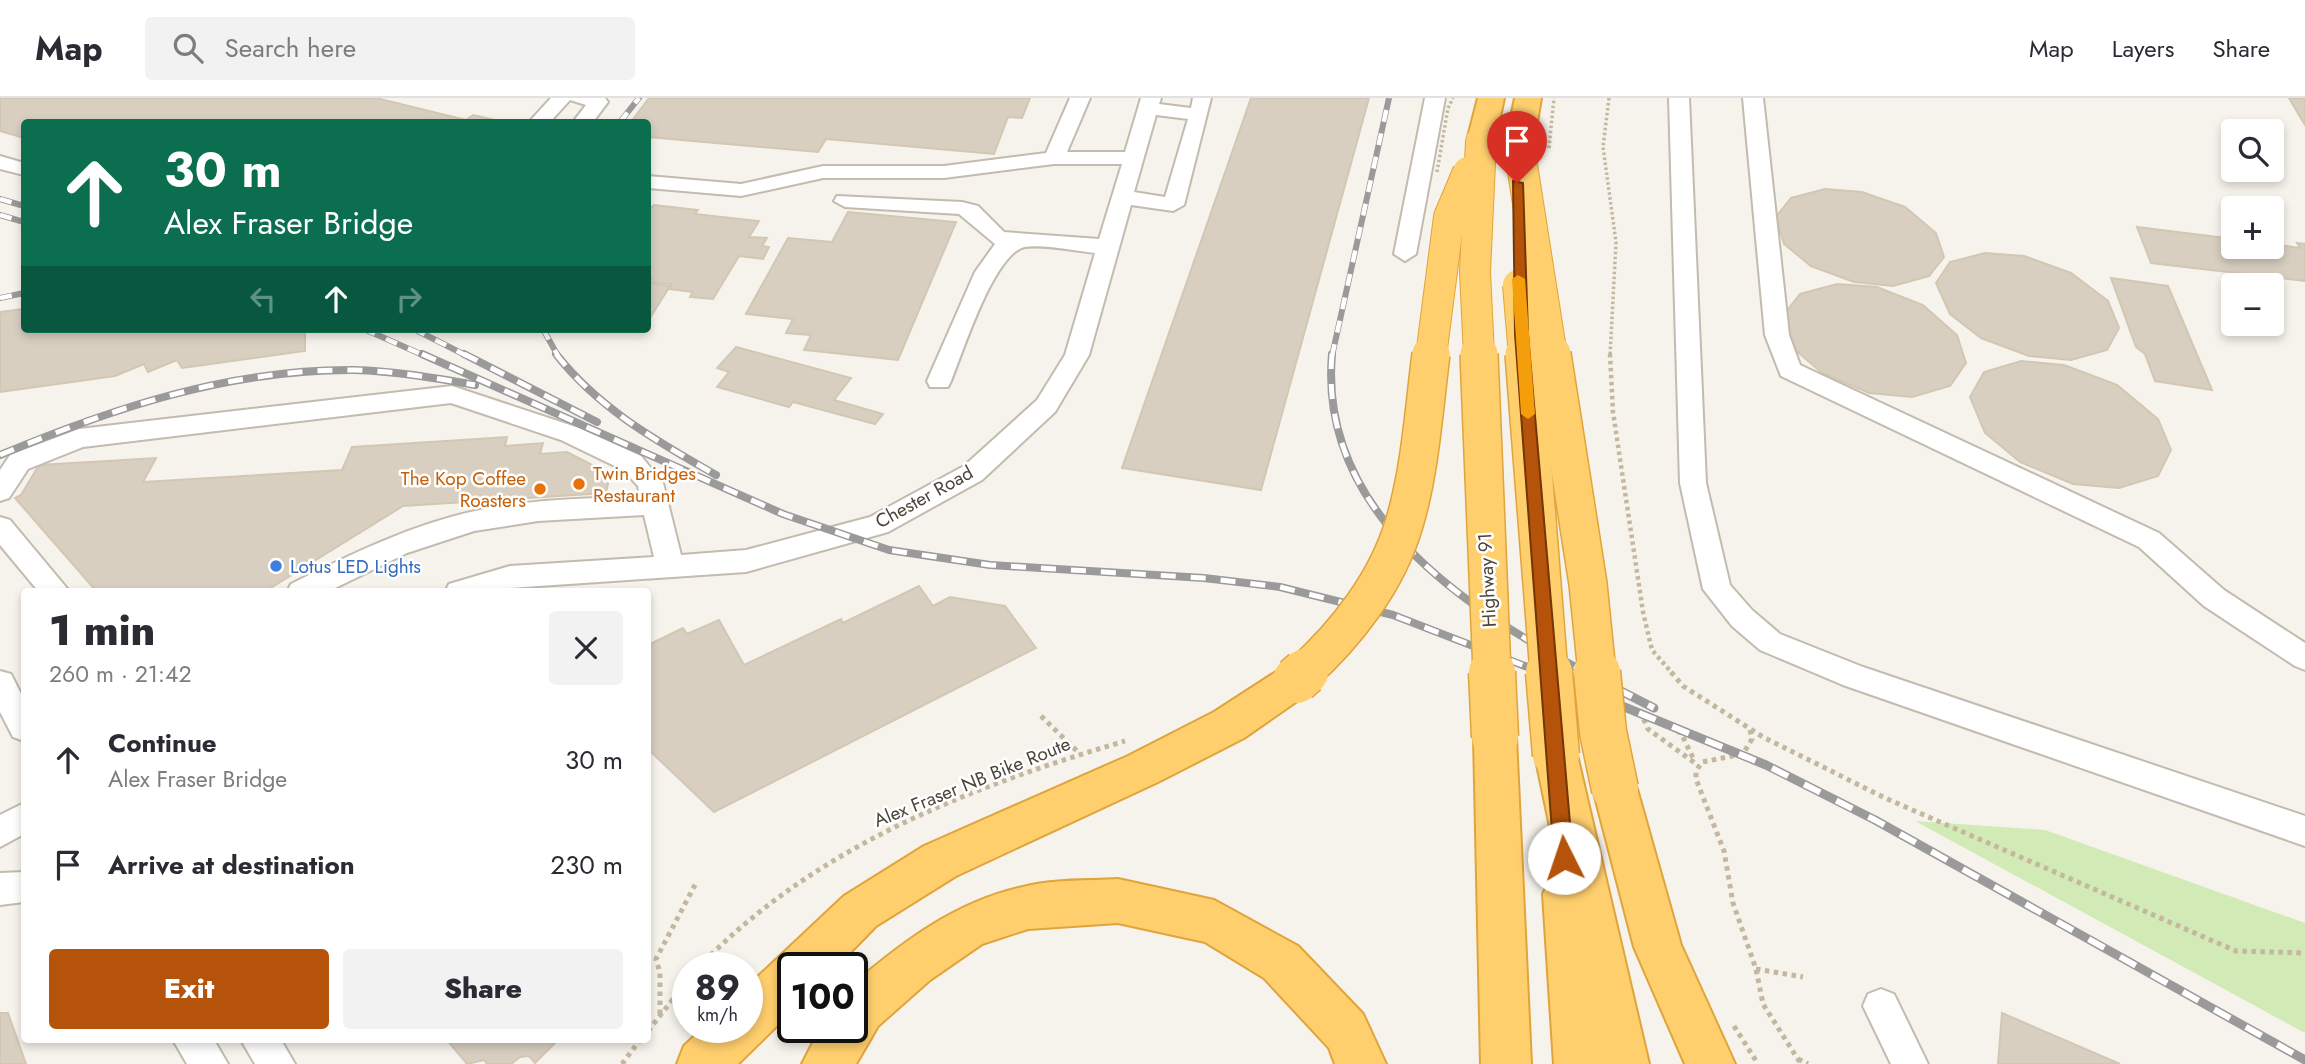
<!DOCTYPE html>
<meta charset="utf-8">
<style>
body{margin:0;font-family:Jost,sans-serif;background:#f2f2f3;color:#2b2b33;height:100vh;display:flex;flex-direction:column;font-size:26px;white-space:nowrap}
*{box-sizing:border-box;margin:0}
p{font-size:23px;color:#7c7c81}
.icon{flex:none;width:38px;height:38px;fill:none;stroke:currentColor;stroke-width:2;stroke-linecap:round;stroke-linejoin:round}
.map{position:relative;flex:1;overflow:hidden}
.sheet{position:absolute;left:21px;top:490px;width:630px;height:455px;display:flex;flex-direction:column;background:#fff;border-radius:7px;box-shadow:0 4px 10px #0003}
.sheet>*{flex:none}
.guide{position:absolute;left:21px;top:21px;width:630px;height:214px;border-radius:7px;box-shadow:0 4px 10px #0003;background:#0b6e4f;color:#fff;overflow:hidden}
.fabs{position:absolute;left:2221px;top:21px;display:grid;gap:14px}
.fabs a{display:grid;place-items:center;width:63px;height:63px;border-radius:7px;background:#fff;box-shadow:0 4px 10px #0003;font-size:35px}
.speed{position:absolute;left:672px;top:854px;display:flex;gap:14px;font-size:35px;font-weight:700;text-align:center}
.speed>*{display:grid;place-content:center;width:91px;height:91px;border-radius:50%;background:#fff;box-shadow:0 4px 10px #0003;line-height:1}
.speed small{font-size:18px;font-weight:400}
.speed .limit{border:4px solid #111;border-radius:10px;background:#fff;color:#111}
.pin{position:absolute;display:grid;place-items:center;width:60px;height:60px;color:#fff;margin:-72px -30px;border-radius:50% 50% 50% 0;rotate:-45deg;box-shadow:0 0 7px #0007}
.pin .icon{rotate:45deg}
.me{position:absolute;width:77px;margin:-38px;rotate:356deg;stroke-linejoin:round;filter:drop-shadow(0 0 5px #0008)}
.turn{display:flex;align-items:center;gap:24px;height:147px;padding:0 28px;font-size:32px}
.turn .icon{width:91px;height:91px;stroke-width:2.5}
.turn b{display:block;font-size:49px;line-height:60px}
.lanes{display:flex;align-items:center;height:66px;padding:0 28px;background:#0003;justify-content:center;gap:35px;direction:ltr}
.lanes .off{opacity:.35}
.round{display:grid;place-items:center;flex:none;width:74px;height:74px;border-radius:7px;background:#f2f2f3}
.headline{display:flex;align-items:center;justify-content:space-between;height:119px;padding:0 28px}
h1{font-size:42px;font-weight:800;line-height:52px}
.action{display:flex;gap:14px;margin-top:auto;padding:14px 28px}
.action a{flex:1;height:80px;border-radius:7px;background:#b45309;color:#fff;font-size:28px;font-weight:800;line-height:80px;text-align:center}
.action a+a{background:#f2f2f3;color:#2b2b33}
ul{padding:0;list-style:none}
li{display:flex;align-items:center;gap:21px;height:105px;padding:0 28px}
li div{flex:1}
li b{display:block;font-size:26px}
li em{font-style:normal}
header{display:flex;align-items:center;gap:42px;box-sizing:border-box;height:98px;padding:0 35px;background:#fff;border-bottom:2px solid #e1e1e2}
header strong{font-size:33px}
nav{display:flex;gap:38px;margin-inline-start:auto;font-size:24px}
.search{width:490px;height:63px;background:#f2f2f3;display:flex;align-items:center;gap:18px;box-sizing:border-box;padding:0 24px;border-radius:7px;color:#7c7c81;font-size:26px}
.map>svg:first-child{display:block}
.green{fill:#d2eab5}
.building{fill:#d8cfc1;stroke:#d3c7b4;stroke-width:2}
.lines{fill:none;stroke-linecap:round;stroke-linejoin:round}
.minor-casing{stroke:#c2bbae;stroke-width:4}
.highway-casing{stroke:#e0a43c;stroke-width:4}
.path-far2{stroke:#c4b79f;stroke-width:3.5;stroke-dasharray:2.5 2.5;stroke-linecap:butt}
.path-far1{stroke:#c4b79f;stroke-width:4.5;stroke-dasharray:3.5 3.5;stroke-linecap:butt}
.path{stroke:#c4b79f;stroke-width:5;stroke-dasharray:4.5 4.5;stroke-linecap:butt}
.minor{fill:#fff;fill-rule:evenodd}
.highway{fill:#ffcf6e;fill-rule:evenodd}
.rail-far2-casing{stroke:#9a9a9a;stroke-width:6}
.rail-far1-casing{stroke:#9a9a9a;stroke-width:8}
.rail-casing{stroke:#9a9a9a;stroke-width:9}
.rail-far2{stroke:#fff;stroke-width:4.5;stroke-dasharray:12;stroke-linecap:butt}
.rail-far1{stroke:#fff;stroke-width:5;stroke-dasharray:15;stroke-linecap:butt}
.rail{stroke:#fff;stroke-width:6;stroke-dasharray:18;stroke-linecap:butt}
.highway-bridge-far2-casing{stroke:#e0a43c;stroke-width:32;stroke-linecap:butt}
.highway-bridge-far1-casing{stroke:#e0a43c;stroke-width:40;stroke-linecap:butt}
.highway-bridge-casing{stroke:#e0a43c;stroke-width:49;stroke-linecap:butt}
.path-bridge{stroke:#c4b79f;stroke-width:3.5;stroke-dasharray:2.5 2.5;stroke-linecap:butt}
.highway-bridge-far2{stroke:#ffcf6e;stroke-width:30}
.highway-bridge-far1{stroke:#ffcf6e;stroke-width:37}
.highway-bridge{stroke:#ffcf6e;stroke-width:46}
.route{fill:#b45309;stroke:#753606;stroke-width:2}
.slow{fill:#f59e0b}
.food-dot{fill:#e8710a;stroke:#fff;stroke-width:2.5}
.shop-dot{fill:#3f7fe0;stroke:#fff;stroke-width:2.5}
.labels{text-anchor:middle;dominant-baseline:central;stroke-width:5;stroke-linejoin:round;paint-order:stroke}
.food-label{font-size:19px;fill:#c56008;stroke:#fff;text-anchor:start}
.street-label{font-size:19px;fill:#4b4439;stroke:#fff}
.shop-label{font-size:19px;fill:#366cbe;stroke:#fff;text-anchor:start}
</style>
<header>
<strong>Map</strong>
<div class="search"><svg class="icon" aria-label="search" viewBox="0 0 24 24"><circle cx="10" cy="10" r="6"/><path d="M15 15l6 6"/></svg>Search here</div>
<nav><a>Map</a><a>Layers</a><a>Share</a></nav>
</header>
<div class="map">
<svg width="2305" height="966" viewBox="0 0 2305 966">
<rect width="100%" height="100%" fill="#f6f3ec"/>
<!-- green -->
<polygon class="green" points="1915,723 2045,732 2305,825 2305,935"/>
<!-- building -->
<g class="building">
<polygon points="0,0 376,0 466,22 473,17 499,23 24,24 24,40 0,33"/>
<polygon points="649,0 1030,0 1022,20 1008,19 994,56 826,41 818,54 648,39 648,24 631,24"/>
<polygon points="1251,0 1369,0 1261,392 1122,370"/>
<polygon points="2289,0 2305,0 2305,27"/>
<polygon points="1825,91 1862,94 1905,109 1936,135 1944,159 1929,178 1893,188 1854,184 1811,168 1784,146 1776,119 1791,100"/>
<polygon points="654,107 698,112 695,116 759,123 749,139 767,140 762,148 769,149 763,161 739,158 713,201 690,199 693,194 669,191 672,186 649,184 652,180 648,179 648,112"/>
<polygon points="848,114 956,124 898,262 804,252 811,237 786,235 793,221 746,216 788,140 832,144"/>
<polygon points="2137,129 2233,141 2233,149 2272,146 2300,150 2297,145 2305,146 2305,183 2151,165"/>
<polygon points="1985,155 2024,158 2071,175 2108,203 2119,230 2107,252 2071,262 2029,258 1981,240 1950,216 1936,185 1950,164"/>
<polygon points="2111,180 2168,188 2212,292 2155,283 2145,256 2136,249"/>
<polygon points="648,185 670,188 648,223"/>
<polygon points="1837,186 1877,189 1923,207 1957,237 1966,265 1950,288 1912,299 1869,295 1822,275 1793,250 1783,218 1800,196"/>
<polygon points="24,211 24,231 305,231 305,253 182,270 177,262 148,274 144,266 115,278 0,294 0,214"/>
<polygon points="736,249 851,280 834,302 883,316 875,326 793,304 789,309 717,289 729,274 717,270"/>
<polygon points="2021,263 2064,267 2117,287 2158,321 2171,352 2158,378 2119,390 2073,386 2020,364 1985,335 1970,299 1984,274"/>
<polygon points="507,339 505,348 543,345 540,356 567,354 610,376 606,395 403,408 264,494 97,494 15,400 21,397 39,367 156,360 143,384 342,372 352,349"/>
<polygon points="919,488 933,508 950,499 1005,508 1036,550 714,714 648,651 648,547 683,530 687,536 719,522 744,567 841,521 843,525"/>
<polygon points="0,915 8,915 26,966 0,966"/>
<polygon points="2002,915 2120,966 1998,966"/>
<polygon points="447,942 558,942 535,965 529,958 520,959 511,966 487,966 484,962 467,966"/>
</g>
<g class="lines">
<defs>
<g id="minor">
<polygon points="551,0 605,0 608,4 593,24 573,24 586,7 570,2 550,24 529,24"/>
<path d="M1070 0H1090L1067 54H1125L1141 0H1161L1159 6 1191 10 1193 0H1211L1184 107 1173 113 1131 107 1089 257 1055 314 982 382 888 434 746 474 510 490 498 494H445L449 486 510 468 654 459 644 417 538 423 474 433 407 455 327 494H287L291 486C350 457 410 427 475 413 529 401 585 401 640 398L638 388 623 372 561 342 451 305 83 349 28 371 9 400 0 403V372L10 357 79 331 452 288 579 330 641 358 663 385 681 457 746 452 870 419 964 368 1037 302 1065 257 1095 155C1076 153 1043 146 1025 149 994 155 963 254 951 283L948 289H930L927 283 975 174 995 146 959 116 845 109 834 103 837 98 962 104 978 108 1004 134 1099 141 1122 66H1054L944 80H823L741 98 648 90V78L741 86 823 68H944L1046 55ZM1156 17 1188 21 1165 99 1134 94Z"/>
<polygon points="1425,0 1445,0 1416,156 1405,163 1394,156"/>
<polygon points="1669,0 1689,0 1706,385 1730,487 1752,512 1780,536 1863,569 2305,718 2305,748 1843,587 1760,552 1732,528 1703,491 1680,385"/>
<polygon points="1743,0 1763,0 1789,237 1800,267 2159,435 2224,492 2305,545 2305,572 2295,568 2204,508 2139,449 1781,278 1765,237"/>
<polygon points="0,58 24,65 24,77 0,71"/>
<polygon points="0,419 10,422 70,494 39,494 0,447"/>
<polygon points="0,573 11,576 24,602 24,643 13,639 0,614"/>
<polygon points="24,705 24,736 0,749 0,717"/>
<polygon points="24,774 24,804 0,807 0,775"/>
<polygon points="1881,891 1894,896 1928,966 1891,966 1863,908 1868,896"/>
<polygon points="173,942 214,942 228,966 187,966"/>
<polygon points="241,942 281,942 295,966 255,966"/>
</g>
<g id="highway">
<polygon points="1478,0 1504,0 1495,43 1491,49 1471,49 1467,43"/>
<polygon points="1515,0 1541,0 1533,48 1529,54 1519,56 1509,54 1505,48"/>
<polygon points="1296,565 1310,570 1316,582 1310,594 1244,640 1158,684 956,778 876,828 835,870 793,870 793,912 738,966 677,966 684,948 704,929 747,929 747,889 844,798 924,748 1128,658 1214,614 1282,570"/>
<polygon points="1495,621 1510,626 1516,639 1531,966 1481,966 1474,639 1480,626"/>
<polygon points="1556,639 1571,644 1577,657 1649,966 1554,966 1543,796 1550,781 1560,777 1535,657 1541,644"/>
<polygon points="1615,672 1630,677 1637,691 1681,847 1735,966 1685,966 1634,849 1593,691 1600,677"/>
<path d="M1118 781 1214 802 1298 848 1363 916 1386 966H1335L1329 950 1264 880 1205 844 1118 825 1028 831 982 846 930 882 878 928 856 966H802L821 929H852V887C905 842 958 802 1027 788 1056 781 1089 783 1118 781Z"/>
</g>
</defs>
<!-- minor casing -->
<use href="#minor" class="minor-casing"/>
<!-- highway casing -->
<use href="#highway" class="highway-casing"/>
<!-- path-far2 -->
<polyline class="path-far2" points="1609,0 1603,49 1616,144 1610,258"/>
<!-- path-far1 -->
<polyline class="path-far1" points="1610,256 1613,314 1643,514 1652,552 1672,575"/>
<!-- path -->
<g class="path">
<polyline points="1671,574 1683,588 1763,639 1885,700 2236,853 2305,855"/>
<polyline points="1640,613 1648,631 1695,665"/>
<polyline points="1041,618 1080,656"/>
<polyline points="1671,626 1682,637 1694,662"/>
<polyline points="1750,632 1752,641 1743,656 1702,664 1696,673 1696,681 1724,753 1733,805 1756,871 1763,906 1801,966"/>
<path d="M698 870C814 749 967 690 1125 643"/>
<polyline points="1756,871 1803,879"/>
<polyline points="660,916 660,875 656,861 696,785"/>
<polyline points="1734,928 1758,966"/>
<polyline points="648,933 688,882"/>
<polyline points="1798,961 1808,966"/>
<polyline points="622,966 640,942"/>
</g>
<!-- minor -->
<use href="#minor" class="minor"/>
<!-- highway -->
<use href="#highway" class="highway"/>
<defs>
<g id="rail-far2">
<polyline points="620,24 639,0"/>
<polyline points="0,101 24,108"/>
<polyline points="0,117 24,124"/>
<polyline points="0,200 24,195"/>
<polyline points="364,231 425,258"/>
<polyline points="414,231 467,258"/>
<polyline points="543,231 558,258"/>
<polyline points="1332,258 1389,0"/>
</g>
<g id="rail-far1">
<polyline points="422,256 783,416 889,452 990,467 1204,480 1280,489 1393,517 1543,575"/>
<polyline points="464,256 597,324"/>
<path d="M556 256C599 311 657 343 716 377"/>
<path d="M1332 256C1318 414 1465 511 1587 575"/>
<path d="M0 357C113 310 230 271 354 272 395 273 435 280 475 287"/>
</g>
<g id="rail">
<polyline points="1539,574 1766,667 1875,722 2305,962"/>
<polyline points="1584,574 1654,610"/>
</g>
</defs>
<!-- rail-far2 casing -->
<use href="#rail-far2" class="rail-far2-casing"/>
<!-- rail-far1 casing -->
<use href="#rail-far1" class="rail-far1-casing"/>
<!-- rail casing -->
<use href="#rail" class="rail-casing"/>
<!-- rail-far2 -->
<use href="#rail-far2" class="rail-far2"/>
<!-- rail-far1 -->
<use href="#rail-far1" class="rail-far1"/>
<!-- rail -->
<use href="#rail" class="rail"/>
<defs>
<g id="highway-bridge-far2">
<polyline points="1519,48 1552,258"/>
<polyline points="1518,187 1524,258"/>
<polyline points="1431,258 1449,119 1468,74"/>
<polyline points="1479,258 1475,174 1481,43"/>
</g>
<g id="highway-bridge-far1">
<polyline points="1479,256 1492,575"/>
<polyline points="1524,256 1549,575"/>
<polyline points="1552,256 1588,486 1597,575"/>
<path d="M1303 575C1346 536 1387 484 1404 426 1420 374 1424 311 1431 256"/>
</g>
<g id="highway-bridge">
<polyline points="1492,574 1495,639"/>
<polyline points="1549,574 1556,657"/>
<polyline points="1597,574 1603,634 1615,691"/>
<polyline points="1296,582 1305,574"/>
</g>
</defs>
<!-- highway-bridge-far2 casing -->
<use href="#highway-bridge-far2" class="highway-bridge-far2-casing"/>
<!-- highway-bridge-far1 casing -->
<use href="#highway-bridge-far1" class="highway-bridge-far1-casing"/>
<!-- highway-bridge casing -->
<use href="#highway-bridge" class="highway-bridge-casing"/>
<!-- path-bridge -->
<g class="path-bridge">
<polyline points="1549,50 1554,0"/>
<polyline points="1437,74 1448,10 1453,0"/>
</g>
<!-- highway-bridge-far2 -->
<use href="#highway-bridge-far2" class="highway-bridge-far2"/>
<!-- highway-bridge-far1 -->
<use href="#highway-bridge-far1" class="highway-bridge-far1"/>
<!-- highway-bridge -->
<use href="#highway-bridge" class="highway-bridge"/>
</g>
<!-- route -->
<polygon class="route" points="1513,83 1523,85 1528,236 1573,760 1570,766 1564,769 1557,766 1554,760 1515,236"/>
<!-- slow -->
<polygon class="slow" points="1518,177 1525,181 1535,316 1528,321 1521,316 1512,181"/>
<!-- markers -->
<g class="food-dot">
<circle cx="579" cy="386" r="7"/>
<circle cx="540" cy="391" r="7"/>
</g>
<circle class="shop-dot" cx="276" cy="468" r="7"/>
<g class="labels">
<!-- food labels -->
<g class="food-label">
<text x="593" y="375">Twin Bridges<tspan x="593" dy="22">Restaurant</tspan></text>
<text x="526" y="380" text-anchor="end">The Kop Coffee<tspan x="526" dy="22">Roasters</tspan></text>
</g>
<!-- street labels -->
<g class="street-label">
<text transform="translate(924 399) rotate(-29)">Chester Road</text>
<text transform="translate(1487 482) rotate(-93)">Highway 91</text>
<text transform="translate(972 684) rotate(-22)">Alex Fraser NB Bike Route</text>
</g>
<!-- shop labels -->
<g class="shop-label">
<text x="290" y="468">Lotus LED Lights</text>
</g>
</g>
</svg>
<div class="fabs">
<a><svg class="icon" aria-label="search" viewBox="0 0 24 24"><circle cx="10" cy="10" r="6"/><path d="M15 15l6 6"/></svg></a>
<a>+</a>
<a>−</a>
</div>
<div class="speed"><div>89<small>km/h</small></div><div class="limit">100</div></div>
<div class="pin" style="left:1517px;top:85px;background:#d93025"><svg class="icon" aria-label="arrive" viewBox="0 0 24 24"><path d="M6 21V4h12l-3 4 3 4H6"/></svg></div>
<svg class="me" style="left:1564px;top:760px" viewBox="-20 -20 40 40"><circle r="19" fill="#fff"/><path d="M0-13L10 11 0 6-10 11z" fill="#b45309"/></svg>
<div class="guide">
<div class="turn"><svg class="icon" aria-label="ahead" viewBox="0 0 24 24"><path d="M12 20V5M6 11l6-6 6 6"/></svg><div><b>30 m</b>Alex Fraser Bridge</div></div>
<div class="lanes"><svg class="icon off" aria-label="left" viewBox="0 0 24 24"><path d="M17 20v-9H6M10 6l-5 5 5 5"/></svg><svg class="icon" aria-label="ahead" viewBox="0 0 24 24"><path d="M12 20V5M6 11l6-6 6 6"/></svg><svg class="icon off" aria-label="right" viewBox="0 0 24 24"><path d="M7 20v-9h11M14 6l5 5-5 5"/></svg></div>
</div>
<section class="sheet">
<div class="headline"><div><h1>1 min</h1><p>260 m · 21:42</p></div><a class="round"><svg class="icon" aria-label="close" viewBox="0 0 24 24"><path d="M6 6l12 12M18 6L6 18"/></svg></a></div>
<ul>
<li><svg class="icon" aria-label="ahead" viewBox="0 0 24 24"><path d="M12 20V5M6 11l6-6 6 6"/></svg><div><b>Continue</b><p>Alex Fraser Bridge</p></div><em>30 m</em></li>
<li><svg class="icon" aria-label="arrive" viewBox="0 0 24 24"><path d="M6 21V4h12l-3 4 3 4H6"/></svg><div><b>Arrive at destination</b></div><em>230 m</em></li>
</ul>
<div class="action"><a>Exit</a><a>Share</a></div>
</section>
</div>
